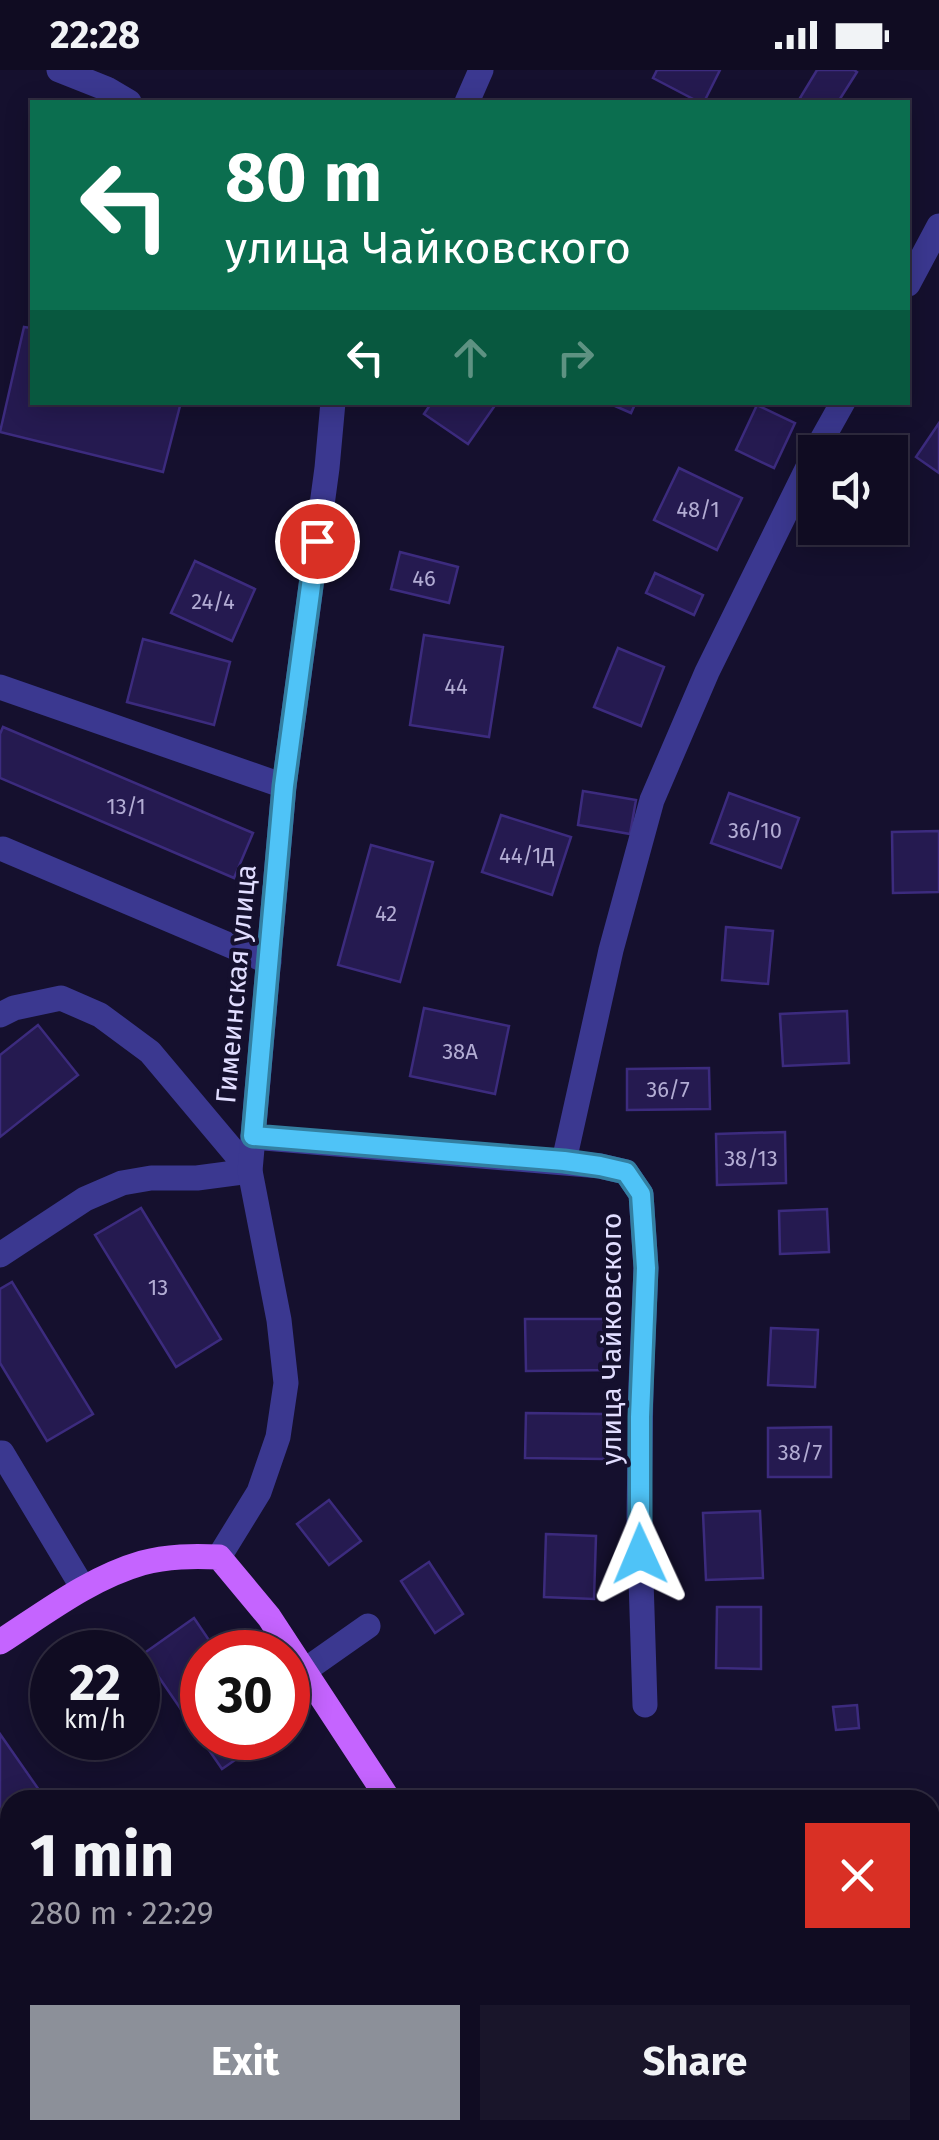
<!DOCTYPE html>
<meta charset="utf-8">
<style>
body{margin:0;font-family:"Fira Sans",sans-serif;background:#19152a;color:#f1f3f6;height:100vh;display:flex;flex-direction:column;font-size:38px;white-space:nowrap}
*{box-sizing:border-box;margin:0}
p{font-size:32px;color:#9c9ba5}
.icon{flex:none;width:55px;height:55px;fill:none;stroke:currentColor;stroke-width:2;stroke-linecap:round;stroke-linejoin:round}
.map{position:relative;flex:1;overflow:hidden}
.side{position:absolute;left:0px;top:1720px;width:940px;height:350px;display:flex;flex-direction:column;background:#100c22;border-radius:30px 30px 0 0;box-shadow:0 5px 25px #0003,0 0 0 2px #302c40}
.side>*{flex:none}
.hud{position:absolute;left:30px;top:30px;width:880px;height:305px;border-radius:0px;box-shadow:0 5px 25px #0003,0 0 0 2px #302c40;background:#0b6e4f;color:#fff;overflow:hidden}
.tools{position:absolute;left:798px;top:365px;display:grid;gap:20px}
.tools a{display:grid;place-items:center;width:110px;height:110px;border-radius:0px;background:#100c22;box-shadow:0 5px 25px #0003,0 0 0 2px #302c40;font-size:50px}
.speed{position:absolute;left:30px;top:1560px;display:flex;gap:20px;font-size:50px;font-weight:700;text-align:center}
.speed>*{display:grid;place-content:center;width:130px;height:130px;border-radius:50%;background:#100c22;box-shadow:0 5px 25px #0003,0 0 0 2px #302c40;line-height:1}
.speed small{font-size:25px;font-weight:400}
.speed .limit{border:15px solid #d22;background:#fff;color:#111}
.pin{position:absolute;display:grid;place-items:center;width:85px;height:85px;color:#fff;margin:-42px;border:5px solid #fff;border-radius:50%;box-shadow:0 2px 10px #0007}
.me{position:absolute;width:110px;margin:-55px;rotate:359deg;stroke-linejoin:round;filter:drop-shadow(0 0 8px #0008)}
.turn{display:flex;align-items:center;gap:35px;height:210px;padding:0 30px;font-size:45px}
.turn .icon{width:130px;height:130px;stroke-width:2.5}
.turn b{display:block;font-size:70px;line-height:85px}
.lanes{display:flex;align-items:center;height:95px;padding:0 30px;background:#0003;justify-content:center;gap:50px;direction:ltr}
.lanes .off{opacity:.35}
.round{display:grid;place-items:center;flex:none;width:105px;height:105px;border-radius:0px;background:#19152a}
.headline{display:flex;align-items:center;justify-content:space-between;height:170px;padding:0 30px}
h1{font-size:60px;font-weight:700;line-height:75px}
.primary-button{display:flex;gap:20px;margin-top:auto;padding:20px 30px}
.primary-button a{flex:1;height:115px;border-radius:0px;background:#8c9099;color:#fff;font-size:40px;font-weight:700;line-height:115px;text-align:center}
.primary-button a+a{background:#19152a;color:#f1f3f6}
.status{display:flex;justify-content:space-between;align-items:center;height:70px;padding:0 50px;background:#100c22;direction:ltr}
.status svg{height:28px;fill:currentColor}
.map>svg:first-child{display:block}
.building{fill:#251a50;stroke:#3c2b7e;stroke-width:2.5}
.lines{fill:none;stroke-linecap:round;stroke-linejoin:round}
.minor{stroke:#3b3890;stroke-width:25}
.major{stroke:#c564ff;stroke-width:25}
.route-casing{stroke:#337fa1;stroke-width:25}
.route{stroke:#4fc3f7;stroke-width:18}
.labels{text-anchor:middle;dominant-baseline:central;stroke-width:8;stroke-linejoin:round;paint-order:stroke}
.number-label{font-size:22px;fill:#b2acd3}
.street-label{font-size:28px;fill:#e1ddff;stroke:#15102e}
</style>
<div class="status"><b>22:28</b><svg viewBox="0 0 49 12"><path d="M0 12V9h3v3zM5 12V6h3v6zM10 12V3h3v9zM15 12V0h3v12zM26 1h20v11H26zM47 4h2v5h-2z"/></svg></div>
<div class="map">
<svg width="939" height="2070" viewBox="0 0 939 2070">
<rect width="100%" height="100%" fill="#15102e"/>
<!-- building -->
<g class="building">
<polygon points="657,0 720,0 704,32 699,32 653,8"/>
<polygon points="817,0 854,0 857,2 838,32 807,32 800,28"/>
<polygon points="24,257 32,258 32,332 181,332 163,402 0,362"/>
<polygon points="432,332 494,332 496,334 468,374 424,344"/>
<polygon points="606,332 636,332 631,343"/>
<polygon points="757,335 795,353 774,398 736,380"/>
<polygon points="939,353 939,403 916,387"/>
<polygon points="679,398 742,428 717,480 654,450"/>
<polygon points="400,482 458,497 449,533 391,519"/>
<polygon points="195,491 255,519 232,571 171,543"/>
<polygon points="655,503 703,525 694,545 646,523"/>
<polygon points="424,565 503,577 489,667 410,655"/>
<polygon points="143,569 230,592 214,655 127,632"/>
<polygon points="618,578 664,597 641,656 594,637"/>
<polygon points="3,657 253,763 234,808 0,708 0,664"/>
<polygon points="583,721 636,730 630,764 578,755"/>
<polygon points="729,723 799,748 781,798 711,773"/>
<polygon points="501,745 571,767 552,825 482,802"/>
<polygon points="939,761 939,822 893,823 892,762"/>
<polygon points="371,775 433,792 400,912 338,895"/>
<polygon points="726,857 773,861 768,914 722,910"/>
<polygon points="424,938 509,956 495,1024 410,1006"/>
<polygon points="847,941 849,993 783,996 780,944"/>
<polygon points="38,955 78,1005 0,1067 0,985"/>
<polygon points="709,998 710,1039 627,1040 627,999"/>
<polygon points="785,1062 786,1113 717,1115 716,1064"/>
<polygon points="141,1138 221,1269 176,1297 95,1165"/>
<polygon points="827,1139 829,1182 780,1184 779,1141"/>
<polygon points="12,1212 93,1344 47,1371 0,1293 0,1219"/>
<polygon points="525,1249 614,1249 615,1300 526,1301"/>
<polygon points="771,1258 818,1260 815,1317 768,1315"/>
<polygon points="526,1343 605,1344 604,1389 525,1388"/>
<polygon points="831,1357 831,1407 768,1407 768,1358"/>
<polygon points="329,1430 361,1471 329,1495 297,1454"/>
<polygon points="760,1441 763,1508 706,1510 703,1443"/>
<polygon points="546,1464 596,1466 594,1529 544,1527"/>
<polygon points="429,1492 463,1544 435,1563 401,1511"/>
<polygon points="717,1537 761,1537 761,1599 716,1598"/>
<polygon points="194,1548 217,1582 202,1582 202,1668 267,1668 222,1699 143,1584"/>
<polygon points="857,1635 859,1658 836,1660 833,1637"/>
<polygon points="0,1664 46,1730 10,1730 10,1789 0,1774"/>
<polygon points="939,1916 939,1954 930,1944 930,1924"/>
<polygon points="92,2060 194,2060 201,2070 99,2070"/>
<polygon points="475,2060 551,2060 558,2070 482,2070"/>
</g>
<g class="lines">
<!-- minor -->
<g class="minor">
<polyline points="59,0 107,19 129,32"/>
<polyline points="467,32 481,0"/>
<polyline points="908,214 939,156"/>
<polyline points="815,382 843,332"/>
<polyline points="0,617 284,716"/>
<polyline points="3,779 269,892"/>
<polyline points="0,945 14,938 61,928 100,945 150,982 250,1101 197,1108 151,1108 122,1113 85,1129 0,1185"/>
<polyline points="253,1067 600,1096 626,1102 641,1124 646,1198 641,1314 639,1447 645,1635"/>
<polyline points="564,1091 611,880 652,730 707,602 815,383"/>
<polyline points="2,1383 83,1518"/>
<polyline points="219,1487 259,1422 278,1367 286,1313 279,1250 250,1101 284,716 327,398 333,332"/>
<polyline points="304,1601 368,1556"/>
</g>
<!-- major -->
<g class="major">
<path d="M0 1572C45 1543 90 1508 142 1493 168 1486 193 1486 219 1487L269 1547 389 1730"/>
<polyline points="598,2060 604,2070"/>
</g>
</g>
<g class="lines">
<defs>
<polyline id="route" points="317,471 284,716 253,1066 564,1091 600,1096 626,1102 641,1124 646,1198 640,1347 640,1484"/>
</defs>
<!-- route casing -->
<use href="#route" class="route-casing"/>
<!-- route -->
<use href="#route" class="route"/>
</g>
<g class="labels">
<!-- number labels -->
<g class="number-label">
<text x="698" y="439">48/1</text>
<text x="424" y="508">46</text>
<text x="213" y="531">24/4</text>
<text x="456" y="616">44</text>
<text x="126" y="736">13/1</text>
<text x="755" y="760">36/10</text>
<text x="527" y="785">44/1Д</text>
<text x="386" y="843">42</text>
<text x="460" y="981">38А</text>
<text x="668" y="1019">36/7</text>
<text x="751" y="1088">38/13</text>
<text x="158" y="1217">13</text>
<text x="800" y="1382">38/7</text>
</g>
<!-- street labels -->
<g class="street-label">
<text transform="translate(236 914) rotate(-85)">Гимеинская улица</text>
<text transform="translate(611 1269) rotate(-90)">улица Чайковского</text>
</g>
</g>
</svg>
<div class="tools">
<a><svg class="icon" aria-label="sound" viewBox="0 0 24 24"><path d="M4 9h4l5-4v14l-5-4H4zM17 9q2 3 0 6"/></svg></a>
</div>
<div class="speed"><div>22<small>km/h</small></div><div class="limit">30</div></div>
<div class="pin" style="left:317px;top:471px;background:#d93025"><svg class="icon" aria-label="arrive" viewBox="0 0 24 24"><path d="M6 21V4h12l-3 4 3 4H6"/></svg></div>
<svg class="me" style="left:640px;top:1484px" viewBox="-20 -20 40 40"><path d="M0-17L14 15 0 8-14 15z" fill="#4fc3f7" stroke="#fff" stroke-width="4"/></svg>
<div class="hud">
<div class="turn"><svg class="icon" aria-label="left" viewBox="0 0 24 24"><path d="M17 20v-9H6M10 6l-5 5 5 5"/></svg><div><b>80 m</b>улица Чайковского</div></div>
<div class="lanes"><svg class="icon" aria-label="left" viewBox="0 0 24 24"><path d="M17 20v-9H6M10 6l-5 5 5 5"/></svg><svg class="icon off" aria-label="ahead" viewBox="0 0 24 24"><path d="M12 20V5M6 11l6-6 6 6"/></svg><svg class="icon off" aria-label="right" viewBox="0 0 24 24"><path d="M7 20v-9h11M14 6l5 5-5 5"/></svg></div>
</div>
<section class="side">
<div class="headline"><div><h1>1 min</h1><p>280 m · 22:29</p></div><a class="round" style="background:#d93025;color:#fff"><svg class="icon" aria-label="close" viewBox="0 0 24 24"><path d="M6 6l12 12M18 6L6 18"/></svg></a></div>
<div class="primary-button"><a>Exit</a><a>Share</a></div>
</section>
</div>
